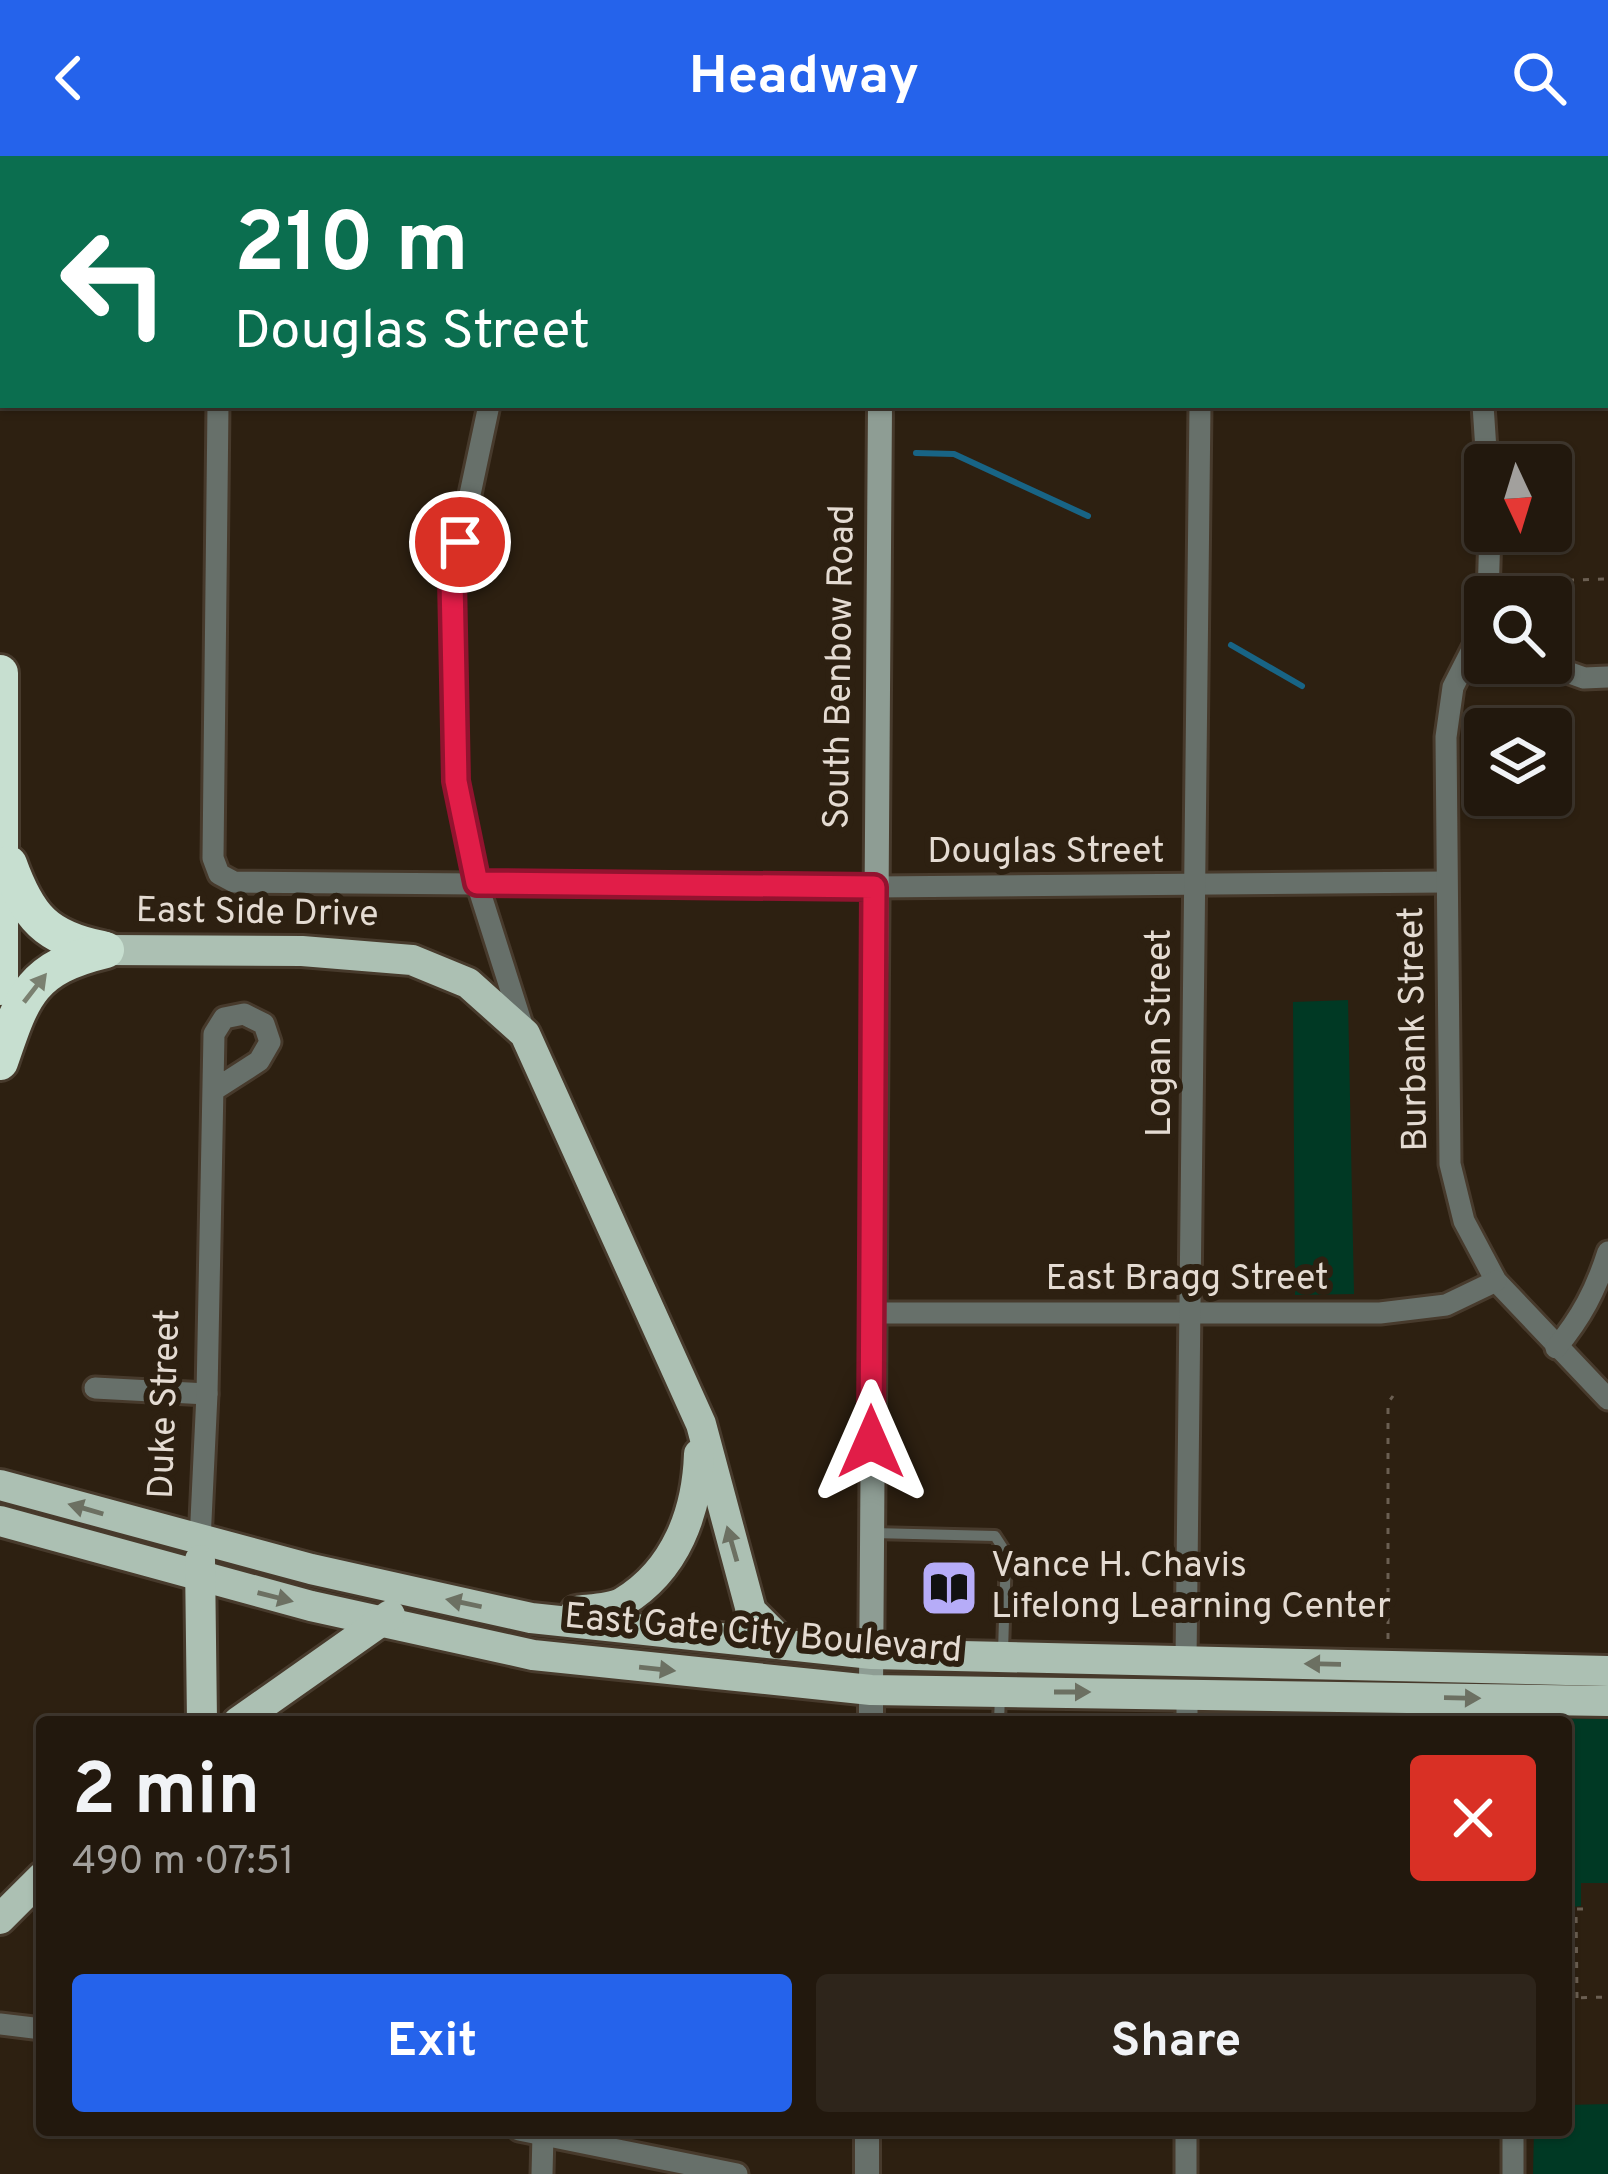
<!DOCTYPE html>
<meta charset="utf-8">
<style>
body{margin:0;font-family:Overpass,sans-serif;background:#2e251b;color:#f1f3f6;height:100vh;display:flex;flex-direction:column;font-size:45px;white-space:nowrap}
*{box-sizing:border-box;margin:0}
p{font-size:39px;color:#a2a09d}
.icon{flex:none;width:66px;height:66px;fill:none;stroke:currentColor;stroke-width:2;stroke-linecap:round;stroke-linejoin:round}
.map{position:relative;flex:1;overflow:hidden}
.drawer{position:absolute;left:36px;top:1560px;width:1536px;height:420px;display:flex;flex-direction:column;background:#22180d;border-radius:12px;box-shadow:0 3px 9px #0004,0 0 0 3px #3f372e}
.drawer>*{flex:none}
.top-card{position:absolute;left:0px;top:0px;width:1608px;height:252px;box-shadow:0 3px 9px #0004,0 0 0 3px #3f372e;background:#0b6e4f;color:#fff;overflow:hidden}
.needle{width:78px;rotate:176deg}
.buttons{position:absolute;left:1464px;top:288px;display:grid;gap:24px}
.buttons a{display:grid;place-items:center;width:108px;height:108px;border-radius:12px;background:#22180d;box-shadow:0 3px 9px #0004,0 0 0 3px #3f372e;font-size:60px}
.pin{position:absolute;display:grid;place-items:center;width:102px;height:102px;color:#fff;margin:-51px;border:6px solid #fff;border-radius:50%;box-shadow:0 3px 12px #0007}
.me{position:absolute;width:132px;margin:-66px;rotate:0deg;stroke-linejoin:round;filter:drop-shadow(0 0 9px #0008)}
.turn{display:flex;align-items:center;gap:42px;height:252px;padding:0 36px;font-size:54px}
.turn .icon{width:156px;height:156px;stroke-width:2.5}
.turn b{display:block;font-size:84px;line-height:102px}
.round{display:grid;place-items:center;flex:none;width:126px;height:126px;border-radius:12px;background:#2e251b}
.headline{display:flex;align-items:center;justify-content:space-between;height:204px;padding:0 36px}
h1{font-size:72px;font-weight:700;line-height:90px}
.cta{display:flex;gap:24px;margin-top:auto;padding:24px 36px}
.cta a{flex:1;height:138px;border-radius:12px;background:#2563eb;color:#fff;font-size:48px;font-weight:700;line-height:138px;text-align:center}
.cta a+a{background:#2e251b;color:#f1f3f6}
header{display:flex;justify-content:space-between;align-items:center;height:156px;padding:0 36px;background:#2563eb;color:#fff;font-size:54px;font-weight:700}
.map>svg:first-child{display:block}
.green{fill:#003924}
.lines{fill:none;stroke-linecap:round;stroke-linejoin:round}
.stream{stroke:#186485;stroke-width:6}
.service-casing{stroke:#473a2c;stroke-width:16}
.minor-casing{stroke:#473a2c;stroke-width:27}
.tertiary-casing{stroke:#473a2c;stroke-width:30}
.secondary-casing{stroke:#473a2c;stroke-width:30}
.primary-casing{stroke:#473a2c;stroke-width:36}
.motorway-casing{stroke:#473a2c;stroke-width:42}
.path{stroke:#6b5f52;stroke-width:3;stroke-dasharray:6 9;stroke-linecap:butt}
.service{stroke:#67706a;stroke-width:10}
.minor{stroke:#67706a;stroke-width:21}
.tertiary{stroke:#67706a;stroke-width:24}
.secondary{stroke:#8e9d94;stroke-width:24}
.primary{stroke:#acc0b3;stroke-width:30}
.motorway{stroke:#c7dfd0;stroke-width:36}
.oneway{fill:#7a8070}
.oneway2{fill:#6c7062}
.route-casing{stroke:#92132f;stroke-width:30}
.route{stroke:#e11d48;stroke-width:21}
.labels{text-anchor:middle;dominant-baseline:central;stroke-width:12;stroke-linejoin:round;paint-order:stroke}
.street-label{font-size:36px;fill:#e4dbd2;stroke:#2d2011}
.poi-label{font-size:36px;fill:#e4dbd2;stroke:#2d2011;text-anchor:start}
</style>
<header><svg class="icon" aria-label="back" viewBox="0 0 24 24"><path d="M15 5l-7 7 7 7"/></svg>Headway<svg class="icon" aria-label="search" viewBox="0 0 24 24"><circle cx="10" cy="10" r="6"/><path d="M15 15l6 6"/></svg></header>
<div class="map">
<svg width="1608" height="2018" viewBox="0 0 1608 2018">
<rect width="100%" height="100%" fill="#2d2011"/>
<!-- green -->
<g class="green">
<polygon points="1348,844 1354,1138 1295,1139 1293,846"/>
<polygon points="1544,1562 1608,1563 1608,1727 1581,1727 1581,1750 1572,1751 1574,1839 1566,1839 1566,1566 1542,1566"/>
<polygon points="1608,1948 1608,2018 1533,2018 1534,1974 1566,1974 1566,1949"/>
</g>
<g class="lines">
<!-- stream -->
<g class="stream">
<polyline points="419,0 422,3"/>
<polyline points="916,297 954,298 1088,360"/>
<polyline points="1231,489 1302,530"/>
</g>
<defs>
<g id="service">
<polyline points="873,1377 995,1380 1006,1397 1003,1496"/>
<polyline points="999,1566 1000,1539"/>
</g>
<g id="minor">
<polyline points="367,0 370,3"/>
<polyline points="466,0 469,3"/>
<polyline points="219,3 219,0"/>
<polyline points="1605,132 1608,132"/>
<polyline points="218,249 213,702 219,718 234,726 874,731 1445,726"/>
<polyline points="489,249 452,423 456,625 477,727 523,872"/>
<polyline points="1483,249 1487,309"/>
<polyline points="1488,441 1490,375"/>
<polyline points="1485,455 1480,478 1453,531 1446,581 1450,1008 1464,1065 1496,1125 1608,1243"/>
<polyline points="1542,507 1584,522 1608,521"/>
<polyline points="872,1157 1380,1157 1446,1149 1496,1125"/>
<path d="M1556 1192C1581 1162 1596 1134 1608 1096"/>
<polyline points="95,1232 207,1238"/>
<polyline points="200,1385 207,1238 214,878 224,862 244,858 264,868 270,886 259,905 214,934"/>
<polyline points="1186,1505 1200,249"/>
<polyline points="1187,1566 1187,1537"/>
<polyline points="0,1868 42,1873"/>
<polyline points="519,1974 737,2018"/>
<polyline points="1186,1974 1186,2018"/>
<polyline points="542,2018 543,1979"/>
<polyline points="1513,2018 1513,1974"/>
</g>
<g id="tertiary">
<polyline points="871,1566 871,1534"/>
<polyline points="867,2018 867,1974"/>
</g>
<g id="secondary">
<polyline points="881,3 881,0"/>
<polyline points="871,1534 880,249"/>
</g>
<g id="primary">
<polyline points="106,794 302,795 412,804 468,827 525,878 701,1268 751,1455 785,1489"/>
<polyline points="0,1329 311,1413 531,1462 872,1498 1608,1515"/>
<polyline points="0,1365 311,1450 533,1499 871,1534 1608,1545"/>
<polyline points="200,1404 202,1566"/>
<path d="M576 1455C591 1453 611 1453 623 1446 676 1414 697 1356 699 1298"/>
<polyline points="238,1566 390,1459"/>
<polyline points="0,1763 42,1721"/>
</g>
<g id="motorway">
<polyline points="0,517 0,831"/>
<path d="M9 708C28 761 46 782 102 793"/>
<path d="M0 906C23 838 31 812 106 794"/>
</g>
</defs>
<!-- service casing -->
<use href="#service" class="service-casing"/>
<!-- minor casing -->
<use href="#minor" class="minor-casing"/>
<!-- tertiary casing -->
<use href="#tertiary" class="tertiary-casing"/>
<!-- secondary casing -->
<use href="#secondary" class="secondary-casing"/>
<!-- primary casing -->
<use href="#primary" class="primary-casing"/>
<!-- motorway casing -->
<use href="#motorway" class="motorway-casing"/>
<!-- path -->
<g class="path">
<polyline points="737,249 741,255"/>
<polyline points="1508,426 1608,423"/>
<polyline points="1388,1483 1388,1247 1393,1240"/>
<polyline points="1566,1842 1608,1841"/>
<polyline points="1577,1842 1576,1753 1583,1753"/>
</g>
<!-- service -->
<use href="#service" class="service"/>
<!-- minor -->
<use href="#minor" class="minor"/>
<!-- tertiary -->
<use href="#tertiary" class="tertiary"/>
<!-- secondary -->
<use href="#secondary" class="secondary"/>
<!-- primary -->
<use href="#primary" class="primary"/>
<!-- motorway -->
<use href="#motorway" class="motorway"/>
</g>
<!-- one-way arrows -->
<defs><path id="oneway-solid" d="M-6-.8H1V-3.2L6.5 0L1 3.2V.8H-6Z" transform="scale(3)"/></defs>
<use class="oneway" href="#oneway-solid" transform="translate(35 832) rotate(-52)"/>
<g class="oneway2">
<use href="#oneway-solid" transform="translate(86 1353) rotate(-164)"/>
<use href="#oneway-solid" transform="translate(732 1388) rotate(-106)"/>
<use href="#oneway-solid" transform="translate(275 1441) rotate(14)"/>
<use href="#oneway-solid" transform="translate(464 1447) rotate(-168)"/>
<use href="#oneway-solid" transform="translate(1323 1508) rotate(-179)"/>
<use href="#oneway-solid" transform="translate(657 1513) rotate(6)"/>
<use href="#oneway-solid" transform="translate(1072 1536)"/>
<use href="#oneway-solid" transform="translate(1462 1542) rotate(1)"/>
</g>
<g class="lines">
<defs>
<polyline id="route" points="460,386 452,423 456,625 477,727 874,731 871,1286"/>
</defs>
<!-- route casing -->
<use href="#route" class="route-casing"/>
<!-- route -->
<use href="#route" class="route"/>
</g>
<!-- icons -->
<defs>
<symbol id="library-square" viewBox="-11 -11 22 22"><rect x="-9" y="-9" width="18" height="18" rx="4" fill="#b6acf8" stroke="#2d2011"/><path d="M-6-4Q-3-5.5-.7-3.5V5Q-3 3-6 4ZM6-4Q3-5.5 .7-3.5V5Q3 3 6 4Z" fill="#111"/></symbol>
</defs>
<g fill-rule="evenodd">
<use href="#library-square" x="916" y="1399" width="66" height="66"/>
</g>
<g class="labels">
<!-- street labels -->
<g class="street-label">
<text transform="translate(841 511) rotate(-89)">South Benbow Road</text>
<text x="1046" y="697">Douglas Street</text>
<text transform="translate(257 758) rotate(1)">East Side Drive</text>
<text transform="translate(1415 873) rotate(-91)">Burbank Street</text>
<text transform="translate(1161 877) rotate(-90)">Logan Street</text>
<text x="1187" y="1124">East Bragg Street</text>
<text transform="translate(166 1248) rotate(-88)">Duke Street</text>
<text transform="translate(763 1479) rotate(5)">East Gate City Boulevard</text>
</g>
<!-- poi labels -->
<g class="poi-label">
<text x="991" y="1411">Vance H. Chavis<tspan x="991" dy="41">Lifelong Learning Center</tspan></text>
</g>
</g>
</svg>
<div class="buttons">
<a><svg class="needle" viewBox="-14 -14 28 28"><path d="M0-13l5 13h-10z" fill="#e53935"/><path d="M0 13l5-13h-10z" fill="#a2a09d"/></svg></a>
<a><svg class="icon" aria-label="search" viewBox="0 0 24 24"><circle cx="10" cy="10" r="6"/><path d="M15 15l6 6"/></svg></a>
<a><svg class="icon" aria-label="layers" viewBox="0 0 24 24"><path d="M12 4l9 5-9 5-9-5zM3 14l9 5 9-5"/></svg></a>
</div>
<div class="pin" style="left:460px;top:386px;background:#d93025"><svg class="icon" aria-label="arrive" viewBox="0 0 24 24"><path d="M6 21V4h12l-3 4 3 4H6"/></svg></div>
<svg class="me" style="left:871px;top:1286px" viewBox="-20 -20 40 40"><path d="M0-17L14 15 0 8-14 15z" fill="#e11d48" stroke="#fff" stroke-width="4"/></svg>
<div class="top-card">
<div class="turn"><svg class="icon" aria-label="left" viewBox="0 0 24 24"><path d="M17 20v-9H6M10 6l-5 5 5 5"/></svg><div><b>210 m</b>Douglas Street</div></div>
</div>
<section class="drawer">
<div class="headline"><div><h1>2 min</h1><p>490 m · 07:51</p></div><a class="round" style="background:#d93025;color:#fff"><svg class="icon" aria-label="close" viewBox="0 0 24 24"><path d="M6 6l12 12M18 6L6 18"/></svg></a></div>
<div class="cta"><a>Exit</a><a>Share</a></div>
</section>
</div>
